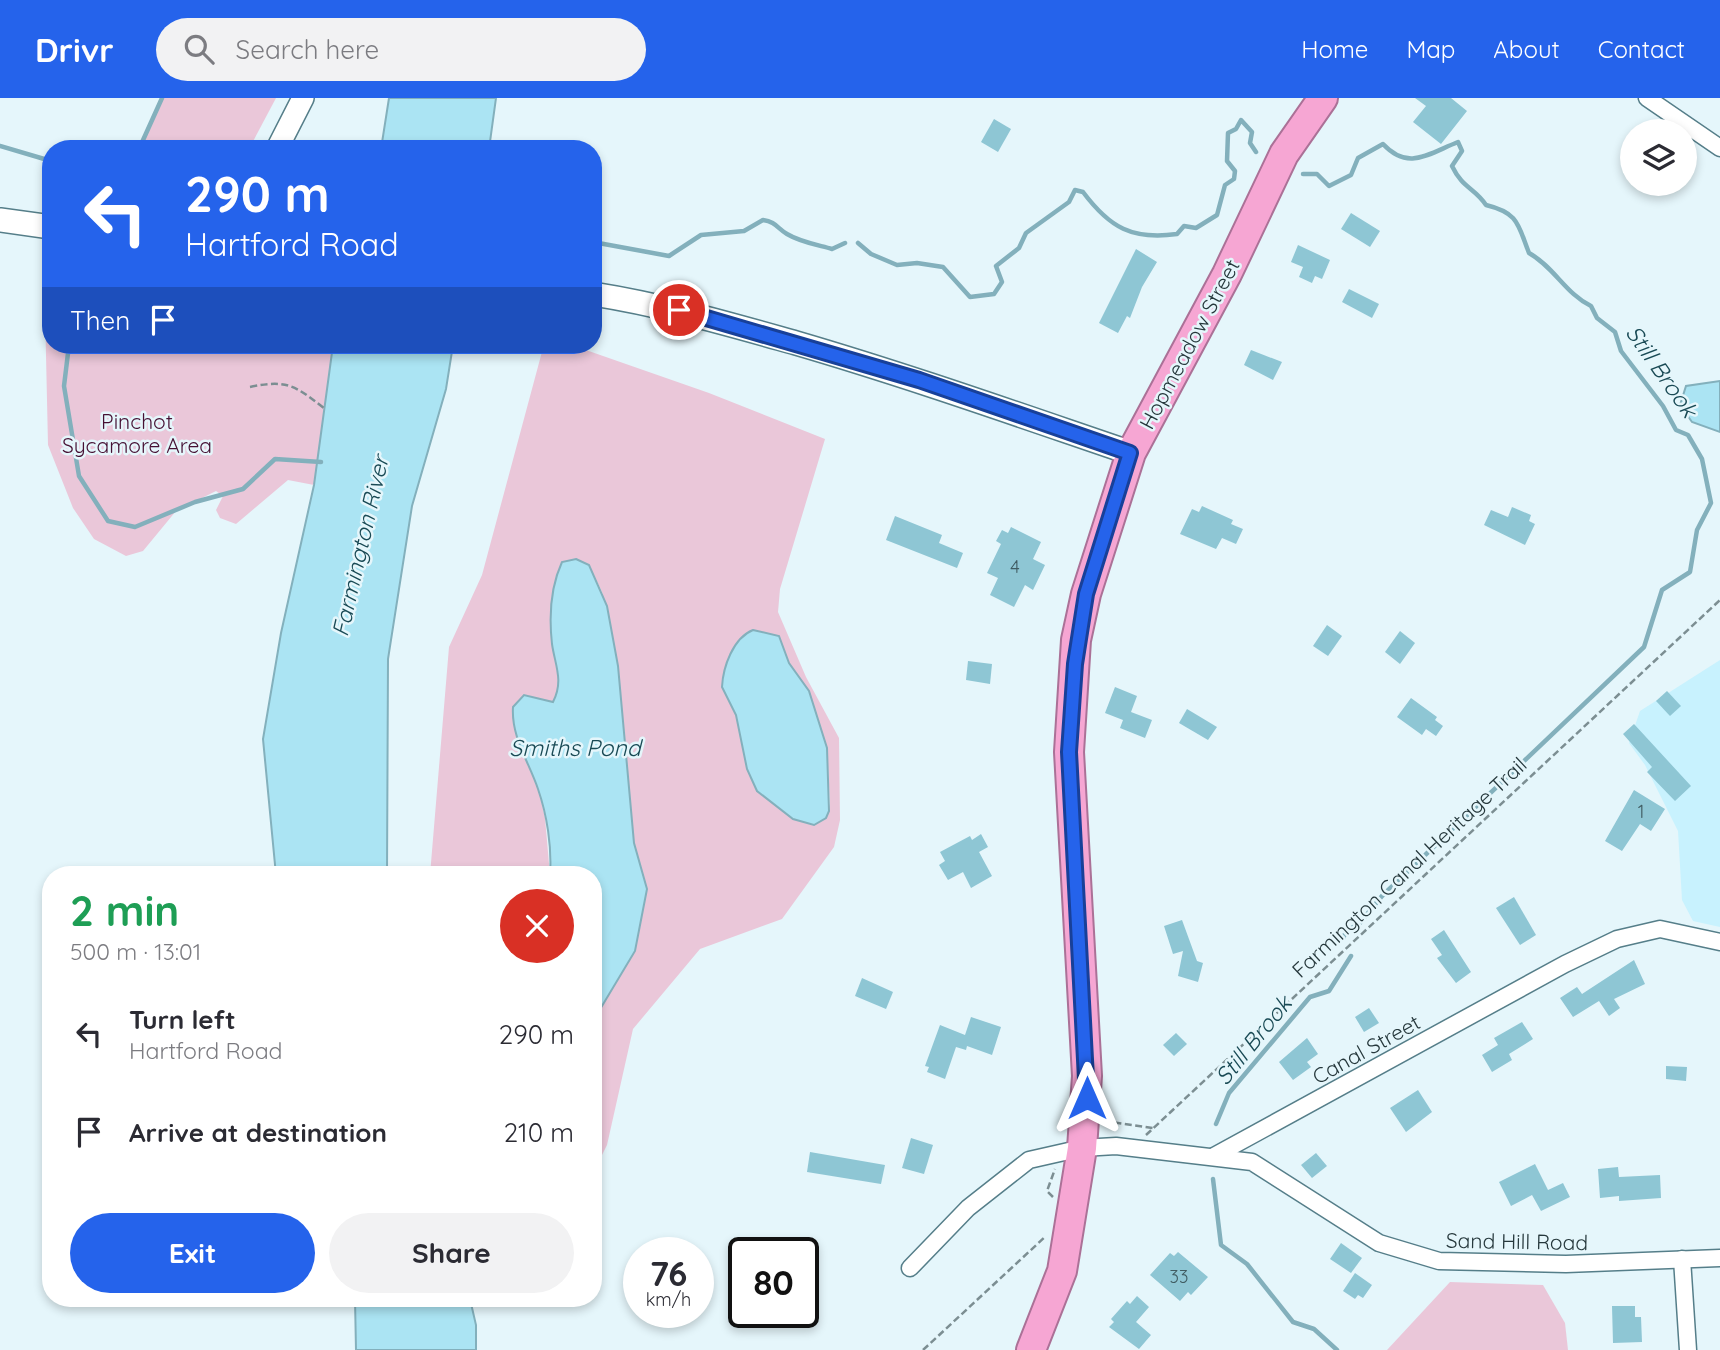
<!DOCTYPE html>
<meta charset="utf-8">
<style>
body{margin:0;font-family:Quicksand,sans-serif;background:#f2f2f3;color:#2b2b33;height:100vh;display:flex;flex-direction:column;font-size:26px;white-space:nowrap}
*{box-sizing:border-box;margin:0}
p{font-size:23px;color:#7c7c81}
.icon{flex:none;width:38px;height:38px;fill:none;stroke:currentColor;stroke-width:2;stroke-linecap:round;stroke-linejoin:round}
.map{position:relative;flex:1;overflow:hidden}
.sheet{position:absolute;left:42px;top:768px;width:560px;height:441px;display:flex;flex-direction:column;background:#fff;border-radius:28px;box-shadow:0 4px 10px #0003}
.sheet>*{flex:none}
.hud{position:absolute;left:42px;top:42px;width:560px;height:214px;border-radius:28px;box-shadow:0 4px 10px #0003;background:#2563eb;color:#fff;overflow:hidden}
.fabs{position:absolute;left:1620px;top:21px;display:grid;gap:14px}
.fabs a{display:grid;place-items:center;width:77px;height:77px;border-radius:50%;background:#fff;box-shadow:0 4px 10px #0003;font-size:35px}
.speed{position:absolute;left:623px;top:1139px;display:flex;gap:14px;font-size:35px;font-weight:700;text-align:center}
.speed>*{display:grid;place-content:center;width:91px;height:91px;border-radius:50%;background:#fff;box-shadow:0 4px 10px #0003;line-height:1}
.speed small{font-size:18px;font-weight:400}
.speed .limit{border:4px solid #111;border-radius:10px;background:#fff;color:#111}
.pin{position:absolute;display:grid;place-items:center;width:60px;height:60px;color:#fff;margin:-30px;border:4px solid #fff;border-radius:50%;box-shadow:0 2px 7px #0007}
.me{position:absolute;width:77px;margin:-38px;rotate:0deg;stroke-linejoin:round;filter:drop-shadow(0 0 5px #0008)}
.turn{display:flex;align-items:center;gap:24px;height:147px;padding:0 28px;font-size:32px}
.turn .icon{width:91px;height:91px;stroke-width:2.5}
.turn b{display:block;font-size:49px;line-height:60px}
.then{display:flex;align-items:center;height:66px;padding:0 28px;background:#0003;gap:14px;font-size:26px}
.round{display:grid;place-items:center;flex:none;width:74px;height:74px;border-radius:37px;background:#f2f2f3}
.overview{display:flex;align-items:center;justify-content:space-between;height:119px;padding:0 28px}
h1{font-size:42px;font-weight:700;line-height:52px;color:#1e9e55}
.primary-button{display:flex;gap:14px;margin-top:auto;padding:14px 28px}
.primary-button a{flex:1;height:80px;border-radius:42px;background:#2563eb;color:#fff;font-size:28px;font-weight:700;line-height:80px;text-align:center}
.primary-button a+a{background:#f2f2f3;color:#2b2b33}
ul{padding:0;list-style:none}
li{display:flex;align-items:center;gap:21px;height:98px;padding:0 28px}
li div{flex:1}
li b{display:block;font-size:26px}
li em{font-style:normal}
header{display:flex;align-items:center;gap:42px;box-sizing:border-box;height:98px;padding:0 35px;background:#2563eb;color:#fff}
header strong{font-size:33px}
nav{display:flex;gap:38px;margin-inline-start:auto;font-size:24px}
.search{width:490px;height:63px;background:#f2f2f3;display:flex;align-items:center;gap:18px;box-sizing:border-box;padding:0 24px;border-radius:38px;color:#7c7c81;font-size:26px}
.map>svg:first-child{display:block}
.built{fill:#c8f2fe}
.green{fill:#eac7d9;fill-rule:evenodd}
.water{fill:#abe4f3;stroke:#83b0bc;stroke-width:2}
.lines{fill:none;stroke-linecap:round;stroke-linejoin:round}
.stream{stroke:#83b0bc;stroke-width:4.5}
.building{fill:#8ec6d4}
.minor-casing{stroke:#557e89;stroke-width:19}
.tertiary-casing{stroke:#557e89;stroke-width:24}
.secondary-casing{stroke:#557e89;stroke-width:26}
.trunk-casing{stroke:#ab7197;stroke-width:32}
.path{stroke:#7c8e92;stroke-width:2.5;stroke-dasharray:7 3.5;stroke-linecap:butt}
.minor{stroke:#fff;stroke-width:16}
.tertiary{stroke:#fff;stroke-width:21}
.secondary{stroke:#fff;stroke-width:23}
.trunk{stroke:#f6a6d3;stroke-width:28}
.route-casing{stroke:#184099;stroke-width:18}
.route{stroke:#2563eb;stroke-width:12}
.labels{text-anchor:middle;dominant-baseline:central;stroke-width:5;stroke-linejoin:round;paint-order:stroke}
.number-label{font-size:18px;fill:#405c62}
.street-label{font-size:21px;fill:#26383c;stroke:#e5f6fb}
.park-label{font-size:21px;fill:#461033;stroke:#e5f6fb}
.water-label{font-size:23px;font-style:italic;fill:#194a55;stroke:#e5f6fb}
</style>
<header>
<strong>Drivr</strong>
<div class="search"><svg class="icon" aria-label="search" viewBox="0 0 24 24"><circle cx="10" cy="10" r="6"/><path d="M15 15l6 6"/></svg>Search here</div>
<nav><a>Home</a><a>Map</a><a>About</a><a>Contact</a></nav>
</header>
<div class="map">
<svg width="1720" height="1252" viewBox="0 0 1720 1252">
<rect width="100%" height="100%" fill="#e5f6fb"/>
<!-- built -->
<polygon class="built" points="1720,562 1720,829 1693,823 1682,802 1678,733 1645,667 1629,645 1640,613"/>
<!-- green -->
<g class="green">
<polygon points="162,0 276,0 249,51 139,51"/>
<polygon points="51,198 51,247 333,247 314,387 288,382 236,426 220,420 216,412 223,398 216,393 176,413 143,453 126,458 94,441 73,410 48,347 45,212"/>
<path d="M543 250 583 251 709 295 825 341 780 491 778 514 806 579 839 640 840 722 834 749 782 821 700 851 633 931 607 1047 593 1075V923L635 853 647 791 634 745 618 568 602 494 589 467 576 461 556 477 551 519 559 591 553 604 524 598 521 650 539 693 545 720 550 777H430L449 549 482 477ZM753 532 779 538 789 565 809 593 827 650 830 706 826 720 814 727 793 721 757 693 747 671 729 560 741 540Z"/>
<polygon points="1450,1184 1543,1187 1565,1225 1568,1252 1387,1252"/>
</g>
<!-- water -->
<g class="water">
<polygon points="389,0 496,0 489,51 381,51"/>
<polygon points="333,247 453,247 446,291 412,408 388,561 387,777 276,777 263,641 281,535 314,387"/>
<polygon points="1720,283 1720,334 1692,324 1680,307 1686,288"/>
<path d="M576 461 589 467 607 508 618 568 634 745 647 791 635 853 593 923V777H550C552 749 547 717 538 691 529 664 511 639 513 609L524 597 553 604C564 583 555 567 552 546 549 519 551 488 562 464Z"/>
<path d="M753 532 779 538 789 565 809 593 827 650 829 713 826 720 814 727 793 721 757 693 747 671 736 617 722 589C723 569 733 540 753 532Z"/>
<polygon points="355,1201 470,1201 476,1227 476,1252 356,1252"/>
</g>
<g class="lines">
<!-- stream -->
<g class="stream">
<polyline points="0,48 51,63"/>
<polyline points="139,51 162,0"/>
<path d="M1303 76H1317L1329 88 1351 77 1358 60 1383 46C1408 73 1428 56 1458 44L1462 53 1452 68C1463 91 1474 89 1486 107 1519 115 1518 127 1529 155 1554 169 1566 196 1591 208L1597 220 1615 234 1621 253 1663 308 1676 332 1688 337 1702 361 1711 405 1697 432 1690 474 1662 492 1644 549 1382 798 1359 826 1346 833 1343 841"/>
<path d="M593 144 669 158 701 137 744 133 763 122C776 124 777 130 787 136 800 144 818 147 832 151L845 145"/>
<path d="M858 145 871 156 897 167 917 165 943 169 970 199 994 196 1002 184 996 168 1019 150 1026 135 1069 104 1075 92 1083 94C1110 130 1132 142 1177 136L1184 128 1196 130 1217 117 1225 87 1234 81 1235 73 1227 63 1228 35 1236 31 1241 22 1252 34 1250 45 1256 54"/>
<polyline points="69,247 64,288 79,378 108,423 135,429 195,404 243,391 275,361 321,364"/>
<polyline points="1216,1026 1229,995 1310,899 1329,893 1351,858"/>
<polyline points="1213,1081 1221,1147 1247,1166 1293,1224 1314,1231 1337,1252"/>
</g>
</g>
<!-- building -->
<g class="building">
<polygon points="1415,0 1451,0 1467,13 1441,46 1413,24 1426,8"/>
<polygon points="994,21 1011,31 998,54 981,44"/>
<polygon points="1351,115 1380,133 1370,149 1341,131"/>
<polygon points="1298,147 1330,162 1322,181 1315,178 1312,185 1299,179 1303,169 1291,164"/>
<polygon points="1136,151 1157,164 1142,189 1130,220 1127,218 1118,235 1099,225"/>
<polygon points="1349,191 1379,206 1372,220 1342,204"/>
<polygon points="1251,252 1282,264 1273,282 1244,267"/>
<polygon points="1202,408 1233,422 1231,426 1243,431 1236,446 1222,440 1216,451 1180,436 1192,411 1199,414"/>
<polygon points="1512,409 1531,417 1529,423 1535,426 1525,447 1484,427 1491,412 1508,419"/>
<polygon points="895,418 942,437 939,445 963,455 957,470 886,442"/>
<polygon points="1011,429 1041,444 1033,461 1045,467 1033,492 1025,487 1014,509 990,497 998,480 987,475 1001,446 996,443 1002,432 1008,435"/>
<polygon points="1327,527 1342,538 1328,558 1313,548"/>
<polygon points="1400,533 1415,545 1400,566 1385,554"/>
<polygon points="968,563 992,566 990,586 966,582"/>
<polygon points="1115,589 1137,598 1131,614 1152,622 1145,640 1120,630 1123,622 1105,615"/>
<polygon points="1667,593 1681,608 1670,618 1656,603"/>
<polygon points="1411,600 1437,619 1435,622 1443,628 1436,638 1426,631 1422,637 1397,619"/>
<polygon points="1187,611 1217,629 1208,642 1179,625"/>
<polygon points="1634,626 1691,688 1675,703 1647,674 1652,669 1623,636"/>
<polygon points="1634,692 1665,711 1651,733 1640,726 1622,753 1605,743"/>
<polygon points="981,736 988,749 979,754 992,778 971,790 963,774 948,782 939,767 945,763 940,754 970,738 972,742"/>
<polygon points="1514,799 1536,837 1520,847 1496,810"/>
<polygon points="1182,822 1197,863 1203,865 1198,884 1178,878 1183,853 1173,856 1164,828"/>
<polygon points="1444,832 1471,874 1456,885 1437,860 1442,857 1431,841"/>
<polygon points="1634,862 1645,886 1614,901 1620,910 1609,918 1599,903 1573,919 1560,900 1577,889 1582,896"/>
<polygon points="862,880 893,894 886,911 855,898"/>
<polygon points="1369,910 1379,925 1364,934 1355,919"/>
<polygon points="971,919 1001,929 992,957 967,948 966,952 956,949 945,981 927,974 929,969 925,968 940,927 965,937"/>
<polygon points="1522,924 1533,941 1509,956 1512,962 1492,974 1482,957 1498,947 1494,940"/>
<polygon points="1176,935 1187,946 1174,958 1163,947"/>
<polygon points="1307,940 1318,956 1307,964 1311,969 1293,982 1279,964"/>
<polygon points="1666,968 1687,969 1686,983 1666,981"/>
<polygon points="1418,992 1432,1014 1406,1034 1390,1010"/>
<polygon points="911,1040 933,1047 924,1076 902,1070"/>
<polygon points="810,1054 885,1067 881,1086 807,1074"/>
<polygon points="1316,1055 1327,1068 1312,1080 1301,1067"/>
<polygon points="1535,1066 1548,1092 1563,1085 1570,1099 1541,1113 1532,1097 1511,1108 1499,1084"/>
<polygon points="1618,1069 1619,1079 1660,1077 1661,1100 1619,1103 1619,1098 1600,1100 1598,1071"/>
<polygon points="1341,1145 1362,1160 1351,1175 1330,1161"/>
<polygon points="1178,1154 1208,1179 1191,1197 1188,1194 1180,1203 1150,1177 1170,1155 1174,1158"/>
<polygon points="1355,1175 1372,1187 1363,1200 1358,1197 1355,1201 1343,1193"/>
<polygon points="1137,1198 1149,1209 1136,1224 1151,1237 1139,1251 1109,1229 1114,1224 1111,1221 1127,1203 1130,1206"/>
<polygon points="1612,1208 1635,1208 1635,1219 1641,1219 1642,1244 1613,1245"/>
</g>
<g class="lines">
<defs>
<g id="minor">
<polyline points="1647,0 1720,50"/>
<polyline points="1214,1058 1565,866 1617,841 1660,831 1720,844"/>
<polyline points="1682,1161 1688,1252"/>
<polyline points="910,1170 968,1110 1029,1062 1082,1050 1116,1048 1252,1064 1379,1145 1439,1163 1566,1166 1720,1160"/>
</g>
<polyline id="tertiary" points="277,51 303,0"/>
<g id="secondary">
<polyline points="0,122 51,129"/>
<path d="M593 196C663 207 728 226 796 245 909 278 1019 317 1131 355"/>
</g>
<polyline id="trunk" points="1031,1252 1062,1173 1082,1050 1087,978 1069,654 1076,542 1086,496 1131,355 1227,176 1284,56 1323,0"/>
</defs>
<!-- minor casing -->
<use href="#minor" class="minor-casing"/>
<!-- tertiary casing -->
<use href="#tertiary" class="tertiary-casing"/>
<!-- secondary casing -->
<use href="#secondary" class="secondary-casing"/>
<!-- trunk casing -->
<use href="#trunk" class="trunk-casing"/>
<!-- path -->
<g class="path">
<path d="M250 289C288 281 295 288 324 310"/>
<polyline points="1104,1023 1153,1030"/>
<polyline points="1146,1037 1720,502"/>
<polyline points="1053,1099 1047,1093 1055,1071"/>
<polyline points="923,1252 1046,1138"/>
</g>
<!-- minor -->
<use href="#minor" class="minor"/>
<!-- tertiary -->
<use href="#tertiary" class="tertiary"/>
<!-- secondary -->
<use href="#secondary" class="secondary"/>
<!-- trunk -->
<use href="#trunk" class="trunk"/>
</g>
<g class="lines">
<defs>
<polyline id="route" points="679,212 919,282 1130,355 1086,496 1075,566 1069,654 1087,1000"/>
</defs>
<!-- route casing -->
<use href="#route" class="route-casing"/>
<!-- route -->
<use href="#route" class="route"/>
</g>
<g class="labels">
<!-- number labels -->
<g class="number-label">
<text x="1015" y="468">4</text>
<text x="1641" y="713">1</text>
<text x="1179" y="1178">33</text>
</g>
<!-- street labels -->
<g class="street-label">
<text transform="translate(1189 246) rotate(-62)">Hopmeadow Street</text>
<text transform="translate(1409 769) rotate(-43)">Farmington Canal Heritage Trail</text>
<text transform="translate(1366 951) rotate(-29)">Canal Street</text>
<text transform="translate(1517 1143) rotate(1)">Sand Hill Road</text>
</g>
<!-- park labels -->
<g class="park-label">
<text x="137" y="323">Pinchot<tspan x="137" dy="24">Sycamore Area</tspan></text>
</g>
<!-- water labels -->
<g class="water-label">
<text transform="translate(1662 273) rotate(55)">Still Brook</text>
<text transform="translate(360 448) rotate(-77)">Farmington River</text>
<text x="575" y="649">Smiths Pond</text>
<text transform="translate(1253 942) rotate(-51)">Still Brook</text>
</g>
</g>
</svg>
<div class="fabs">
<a><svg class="icon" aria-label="layers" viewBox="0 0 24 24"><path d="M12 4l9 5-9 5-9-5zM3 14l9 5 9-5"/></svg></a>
</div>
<div class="speed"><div>76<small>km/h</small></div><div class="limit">80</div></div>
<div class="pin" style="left:679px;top:212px;background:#d93025"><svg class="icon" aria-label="arrive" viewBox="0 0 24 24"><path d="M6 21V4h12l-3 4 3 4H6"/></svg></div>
<svg class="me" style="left:1087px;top:1000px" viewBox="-20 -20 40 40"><path d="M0-17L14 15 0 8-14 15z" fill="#2563eb" stroke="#fff" stroke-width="4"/></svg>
<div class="hud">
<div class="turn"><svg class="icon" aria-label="left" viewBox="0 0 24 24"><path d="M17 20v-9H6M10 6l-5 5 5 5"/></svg><div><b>290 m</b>Hartford Road</div></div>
<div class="then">Then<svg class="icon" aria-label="arrive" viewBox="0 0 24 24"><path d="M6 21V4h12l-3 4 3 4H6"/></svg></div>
</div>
<section class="sheet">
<div class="overview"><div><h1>2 min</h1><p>500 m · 13:01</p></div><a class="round" style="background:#d93025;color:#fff"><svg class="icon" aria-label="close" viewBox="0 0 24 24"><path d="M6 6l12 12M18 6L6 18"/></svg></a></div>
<ul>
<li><svg class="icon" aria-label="left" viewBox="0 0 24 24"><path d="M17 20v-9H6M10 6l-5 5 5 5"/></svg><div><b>Turn left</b><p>Hartford Road</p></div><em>290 m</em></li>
<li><svg class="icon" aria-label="arrive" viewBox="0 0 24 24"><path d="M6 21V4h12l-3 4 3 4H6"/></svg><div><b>Arrive at destination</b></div><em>210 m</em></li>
</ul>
<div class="primary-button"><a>Exit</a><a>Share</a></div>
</section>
</div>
